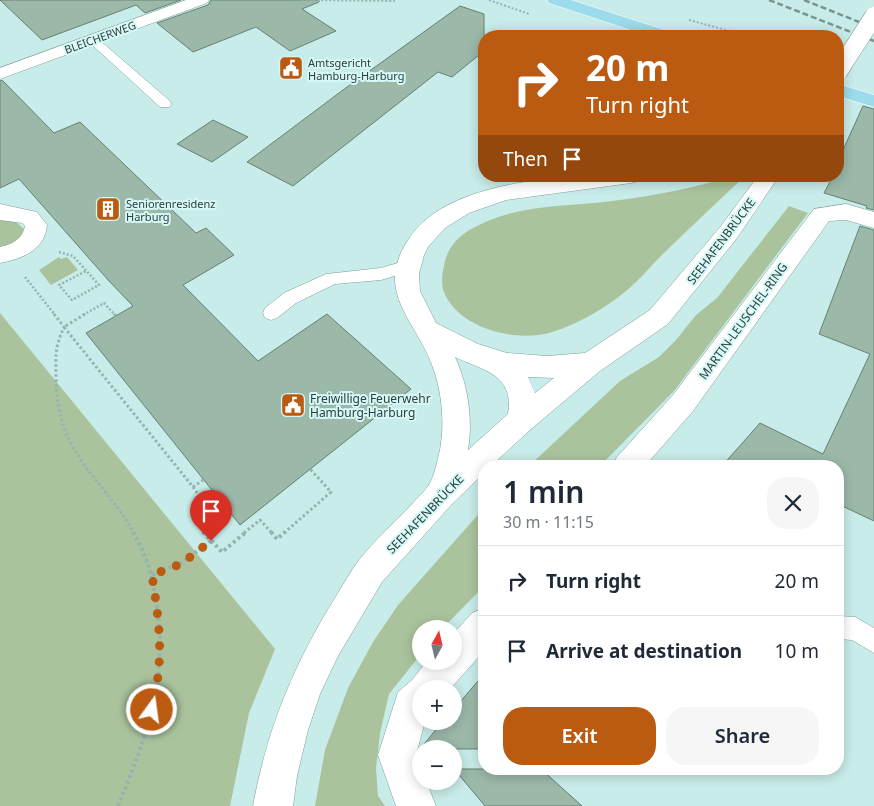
<!DOCTYPE html>
<meta charset="utf-8">
<style>
body{margin:0;font-family:"Noto Sans",sans-serif;background:#f6f6f7;color:#1f2937;height:100vh;display:flex;flex-direction:column;font-size:19px;white-space:nowrap}
*{box-sizing:border-box;margin:0}
p{font-size:16px;color:#747a83}
.icon{flex:none;width:28px;height:28px;fill:none;stroke:currentColor;stroke-width:2;stroke-linecap:round;stroke-linejoin:round}
.map{position:relative;flex:1;overflow:hidden}
.details{position:absolute;left:478px;top:460px;width:366px;height:315px;display:flex;flex-direction:column;background:#fff;border-radius:20px;box-shadow:0 2px 12px #0003}
.details>*{flex:none}
.hud{position:absolute;left:478px;top:30px;width:366px;height:152px;border-radius:20px;box-shadow:0 2px 12px #0003;background:#ba5b11;color:#fff;overflow:hidden}
.needle{width:32px;rotate:8deg}
.tools{position:absolute;left:412px;top:620px;display:grid;gap:10px}
.tools a{display:grid;place-items:center;width:50px;height:50px;border-radius:50%;background:#fff;box-shadow:0 2px 12px #0003;font-size:25px}
.pin{position:absolute;display:grid;place-items:center;width:42px;height:42px;color:#fff;margin:-51px -21px;border-radius:50% 50% 50% 0;rotate:-45deg;box-shadow:0 0 5px #0007}
.pin .icon{rotate:45deg}
.me{position:absolute;width:55px;margin:-28px;rotate:14deg;stroke-linejoin:round;filter:drop-shadow(0 0 4px #0008)}
.turn{display:flex;align-items:center;gap:18px;height:105px;padding:0 25px;font-size:22px}
.turn .icon{width:65px;height:65px;stroke-width:2.5}
.turn b{display:block;font-size:35px;line-height:42px}
.then{display:flex;align-items:center;height:48px;padding:0 25px;background:#0003;gap:10px;font-size:19px}
.round{display:grid;place-items:center;flex:none;width:52px;height:52px;border-radius:20px;background:#f6f6f7}
.headline{display:flex;align-items:center;justify-content:space-between;height:85px;padding:0 25px}
h1{font-size:30px;font-weight:600;line-height:38px}
.button{display:flex;gap:10px;margin-top:auto;padding:10px 25px}
.button a{flex:1;height:58px;border-radius:20px;background:#ba5b11;color:#fff;font-size:20px;font-weight:600;line-height:58px;text-align:center}
.button a+a{background:#f6f6f7;color:#1f2937}
ul{padding:0;list-style:none}
li{display:flex;align-items:center;gap:15px;height:70px;padding:0 25px;border-top:1px solid #e0e1e3}
li div{flex:1}
li b{display:block;font-size:19px}
li em{font-style:normal}
.map>svg:first-child{display:block}
.green{fill:#aac39d}
.building{fill:#9bb8a9;stroke:#668173}
.lines{fill:none;stroke-linecap:round;stroke-linejoin:round}
.service-casing{stroke:#7d9f9c;stroke-width:1}
.minor-casing{stroke:#7d9f9c;stroke-width:1}
.secondary-casing{stroke:#7d9f9c;stroke-width:1}
.primary-casing{stroke:#fff;stroke-width:1}
.path-far3{stroke:#96b3b1;stroke-width:2;stroke-dasharray:2 2;stroke-linecap:butt}
.path-far2{stroke:#96b3b1;stroke-width:2.5;stroke-dasharray:2 2;stroke-linecap:butt}
.path-far1{stroke:#96b3b1;stroke-width:3;stroke-dasharray:2.5 2.5;stroke-linecap:butt}
.path{stroke:#96b3b1;stroke-width:4;stroke-dasharray:3 3;stroke-linecap:butt}
.service{fill:#fff;fill-rule:evenodd}
.minor{fill:#fff;fill-rule:evenodd}
.secondary{fill:#fff;fill-rule:evenodd}
.primary{fill:#9bdbec;fill-rule:evenodd}
.rail{stroke:#7b9492;stroke-width:2.5;stroke-dasharray:6 3;stroke-linecap:butt}
.secondary-bridge-casing{stroke:#7d9f9c;stroke-width:19;stroke-linecap:butt}
.secondary-bridge{stroke:#fff;stroke-width:18}
.route{stroke:#ba5b11;stroke-width:9;stroke-dasharray:0 16.2}
.labels{text-anchor:middle;dominant-baseline:central;stroke-width:4;stroke-linejoin:round;paint-order:stroke}
.far-street-label{font-size:11px;fill:#2f3d3c;stroke:#d5f9f6}
.far-poi-label{font-size:11px;fill:#2f3d3c;stroke:#d5f9f6;text-anchor:start}
.street-label{font-size:12px;fill:#2f3d3c;stroke:#d5f9f6}
.poi-label{font-size:12px;fill:#2f3d3c;stroke:#d5f9f6;text-anchor:start}
</style>
<div class="map">
<svg width="874" height="806" viewBox="0 0 874 806">
<rect width="100%" height="100%" fill="#c8ece9"/>
<!-- green -->
<g class="green">
<path d="M734 176H745C718 201 691 227 665 252 657 259 651 267 644 274 620 300 583 323 549 333 514 342 458 328 444 292 441 285 442 274 444 266 447 246 461 233 479 225 520 204 567 207 612 201 653 196 694 188 734 176Z"/>
<polygon points="789,206 808,213 674,391 600,466 529,466 620,381 659,357 676,340 696,315 717,298"/>
<path d="M0 218 16 222 24 229C23 241 11 246 0 247Z"/>
<polygon points="59,257 61,259 67,257 78,270 51,285 39,270"/>
<polygon points="0,313 275,649 249,713 230,806 0,806"/>
<polygon points="484,508 484,586 442,629 421,629 421,654 389,694 380,733 376,769 378,796 385,806 315,806 325,750 348,688 373,642 398,605"/>
</g>
<!-- building -->
<g class="building">
<polygon points="0,0 181,0 145,13 136,5 42,40"/>
<polygon points="211,0 319,0 319,2 302,9 336,31 290,51 256,27 193,52 157,23 208,5"/>
<polygon points="460,6 484,14 484,51 452,77 438,72 293,186 247,162 343,90"/>
<polygon points="2,80 54,133 80,122 196,233 206,228 234,255 183,285 258,361 327,314 411,389 240,525 86,333 133,306 109,281 19,179 0,188 0,81"/>
<polygon points="863,106 874,109 874,210 866,208 867,206 824,193 833,176 838,176 838,168 841,161 838,161"/>
<polygon points="213,120 248,137 212,162 177,144"/>
<polygon points="860,226 874,230 874,521 838,504 838,466 722,466 760,423 823,454 870,354 819,334"/>
<polygon points="484,674 484,749 420,749 443,721 454,721 454,709"/>
<polygon points="454,769 541,769 582,806 485,806"/>
</g>
<g class="lines">
<defs>
<g id="service">
<polygon points="93,37 97,38 170,101 171,104 170,107 160,107 89,42 87,40 89,38"/>
<polygon points="408,260 414,262 416,266 414,270 381,280 335,284 296,303 277,318 271,320 265,318 263,313 265,308 284,293 326,274 381,268"/>
<polygon points="838,616 855,617 874,628 874,653 852,640 838,639"/>
</g>
<g id="minor">
<polygon points="186,0 209,0 207,3 0,79 0,68"/>
<path d="M0 204 37 212 47 225C45 250 22 259 0 263V247C11 245 23 239 25 226L22 223 0 220Z"/>
<polygon points="846,204 874,212 874,228 846,220 829,221 693,411 645,466 612,466 617,457 673,395 814,209"/>
<polygon points="484,608 484,651 450,689 421,689 421,721 425,721 416,755 421,769 421,781 426,781 436,806 396,806 378,755 398,692 412,680 427,661 454,661 454,633 472,613"/>
</g>
<path id="secondary" d="M574 176H641L638 181 631 183 506 200 469 213 445 228 428 247 424 255 419 274 420 291 436 323 478 344 507 353 547 356 585 353 650 310 721 226 758 176H779L737 238 668 324 600 371 531 429 491 466H484V473L452 504 382 582 338 656 320 694 308 730 297 776 293 806H253C267 729 294 664 335 598 343 585 350 572 359 560 375 540 395 522 413 503 418 497 425 491 429 485 435 475 437 461 440 450 445 422 442 391 432 365 414 317 373 291 410 237 442 190 522 181 574 176ZM455 357C482 370 515 374 508 414L468 450C473 419 468 385 455 357ZM528 377 554 378 535 393Z"/>
<g id="primary">
<polygon points="547,0 571,0 671,32 673,36 649,36 549,3"/>
<polygon points="838,84 874,95 874,107 838,96"/>
</g>
</defs>
<!-- service casing -->
<use href="#service" class="service-casing"/>
<!-- minor casing -->
<use href="#minor" class="minor-casing"/>
<!-- secondary casing -->
<use href="#secondary" class="secondary-casing"/>
<!-- primary casing -->
<use href="#primary" class="primary-casing"/>
<!-- path-far3 -->
<g class="path-far3">
<polyline points="489,0 529,14"/>
<polyline points="294,4 305,0 395,1"/>
<polyline points="689,20 748,36"/>
<polyline points="838,127 844,121"/>
</g>
<!-- path-far2 -->
<g class="path-far2">
<polyline points="59,252 73,256 99,285 72,300 59,285 86,271"/>
<polyline points="25,277 55,315"/>
<polyline points="83,315 104,303 115,315"/>
</g>
<!-- path-far1 -->
<g class="path-far1">
<path d="M54 314 64 327C54 349 56 356 56 379 57 456 101 475 134 533"/>
<polyline points="85,314 64,327 193,487 218,522 203,532 204,533"/>
<polyline points="114,314 116,316"/>
<polyline points="193,487 203,480"/>
<polyline points="244,533 260,520 272,533"/>
<polyline points="284,533 331,492 310,469"/>
</g>
<!-- path -->
<g class="path">
<polyline points="203,532 222,552 246,532"/>
<polyline points="271,532 277,539 285,532"/>
<polyline points="152,575 181,563 211,541"/>
<path d="M118 806C146 737 168 683 157 607 152 576 149 560 133 532"/>
</g>
<!-- service -->
<use href="#service" class="service"/>
<!-- minor -->
<use href="#minor" class="minor"/>
<!-- secondary -->
<use href="#secondary" class="secondary"/>
<!-- primary -->
<use href="#primary" class="primary"/>
<!-- rail -->
<g class="rail">
<polyline points="769,0 874,41"/>
<polyline points="804,0 874,28"/>
</g>
<defs>
<polyline id="secondary-bridge" points="838,72 874,16"/>
</defs>
<!-- secondary-bridge casing -->
<use href="#secondary-bridge" class="secondary-bridge-casing"/>
<!-- secondary-bridge -->
<use href="#secondary-bridge" class="secondary-bridge"/>
</g>
<g class="lines">
<!-- route -->
<path class="route" d="M152 710C164 658 160 627 152 575L181 564 211 541"/>
</g>
<!-- icons -->
<defs>
<symbol id="civic-square" viewBox="-11 -11 22 22"><rect x="-9" y="-9" width="18" height="18" rx="4" fill="#ba5b11" stroke="#d5f9f6"/><path d="M-.6-6.5H3V-4.5H.6V-3L4-1V1h2V6H-6V1h2V-1L-.6-3ZM-1.2 2.5V6h2.4V2.5Z" fill="#fff"/></symbol>
<symbol id="building-square" viewBox="-11 -11 22 22"><rect x="-9" y="-9" width="18" height="18" rx="4" fill="#ba5b11" stroke="#d5f9f6"/><path d="M-4-6H4V6H1V3H-1V6H-4ZM-2.5-4.3h1.7v1.8h-1.7ZM.8-4.3h1.7v1.8H.8ZM-2.5-1h1.7V.8h-1.7ZM.8-1h1.7V.8H.8Z" fill="#fff"/></symbol>
</defs>
<g fill-rule="evenodd">
<use href="#civic-square" x="277" y="54" width="28" height="28"/>
<use href="#building-square" x="94" y="195" width="28" height="28"/>
<use href="#civic-square" x="279" y="391" width="28" height="28"/>
</g>
<g class="labels">
<!-- far-street labels -->
<g class="far-street-label">
<text transform="translate(100 37) rotate(-20)">BLEICHERWEG</text>
</g>
<!-- far-poi labels -->
<g class="far-poi-label">
<text x="308" y="62">Amtsgericht<tspan x="308" dy="13">Hamburg-Harburg</tspan></text>
<text x="126" y="203">Seniorenresidenz<tspan x="126" dy="13">Harburg</tspan></text>
</g>
<!-- street labels -->
<g class="street-label">
<text transform="translate(721 241) rotate(-53)">SEEHAFENBRÜCKE</text>
<text transform="translate(743 321) rotate(-54)">MARTIN-LEUSCHEL-RING</text>
<text transform="translate(425 514) rotate(-46)">SEEHAFENBRÜCKE</text>
</g>
<!-- poi labels -->
<g class="poi-label">
<text x="310" y="398">Freiwillige Feuerwehr<tspan x="310" dy="14">Hamburg-Harburg</tspan></text>
</g>
</g>
</svg>
<div class="tools">
<a><svg class="needle" viewBox="-14 -14 28 28"><path d="M0-13l5 13h-10z" fill="#e53935"/><path d="M0 13l5-13h-10z" fill="#747a83"/></svg></a>
<a>+</a>
<a>−</a>
</div>
<div class="pin" style="left:211px;top:541px;background:#d93025"><svg class="icon" aria-label="arrive" viewBox="0 0 24 24"><path d="M6 21V4h12l-3 4 3 4H6"/></svg></div>
<svg class="me" style="left:152px;top:710px" viewBox="-20 -20 40 40"><circle r="17" fill="#ba5b11" stroke="#fff" stroke-width="3"/><path d="M0-11L8 9 0 5-8 9z" fill="#fff"/></svg>
<div class="hud">
<div class="turn"><svg class="icon" aria-label="right" viewBox="0 0 24 24"><path d="M7 20v-9h11M14 6l5 5-5 5"/></svg><div><b>20 m</b>Turn right</div></div>
<div class="then">Then<svg class="icon" aria-label="arrive" viewBox="0 0 24 24"><path d="M6 21V4h12l-3 4 3 4H6"/></svg></div>
</div>
<section class="details">
<div class="headline"><div><h1>1 min</h1><p>30 m · 11:15</p></div><a class="round"><svg class="icon" aria-label="close" viewBox="0 0 24 24"><path d="M6 6l12 12M18 6L6 18"/></svg></a></div>
<ul>
<li><svg class="icon" aria-label="right" viewBox="0 0 24 24"><path d="M7 20v-9h11M14 6l5 5-5 5"/></svg><div><b>Turn right</b></div><em>20 m</em></li>
<li><svg class="icon" aria-label="arrive" viewBox="0 0 24 24"><path d="M6 21V4h12l-3 4 3 4H6"/></svg><div><b>Arrive at destination</b></div><em>10 m</em></li>
</ul>
<div class="button"><a>Exit</a><a>Share</a></div>
</section>
</div>
